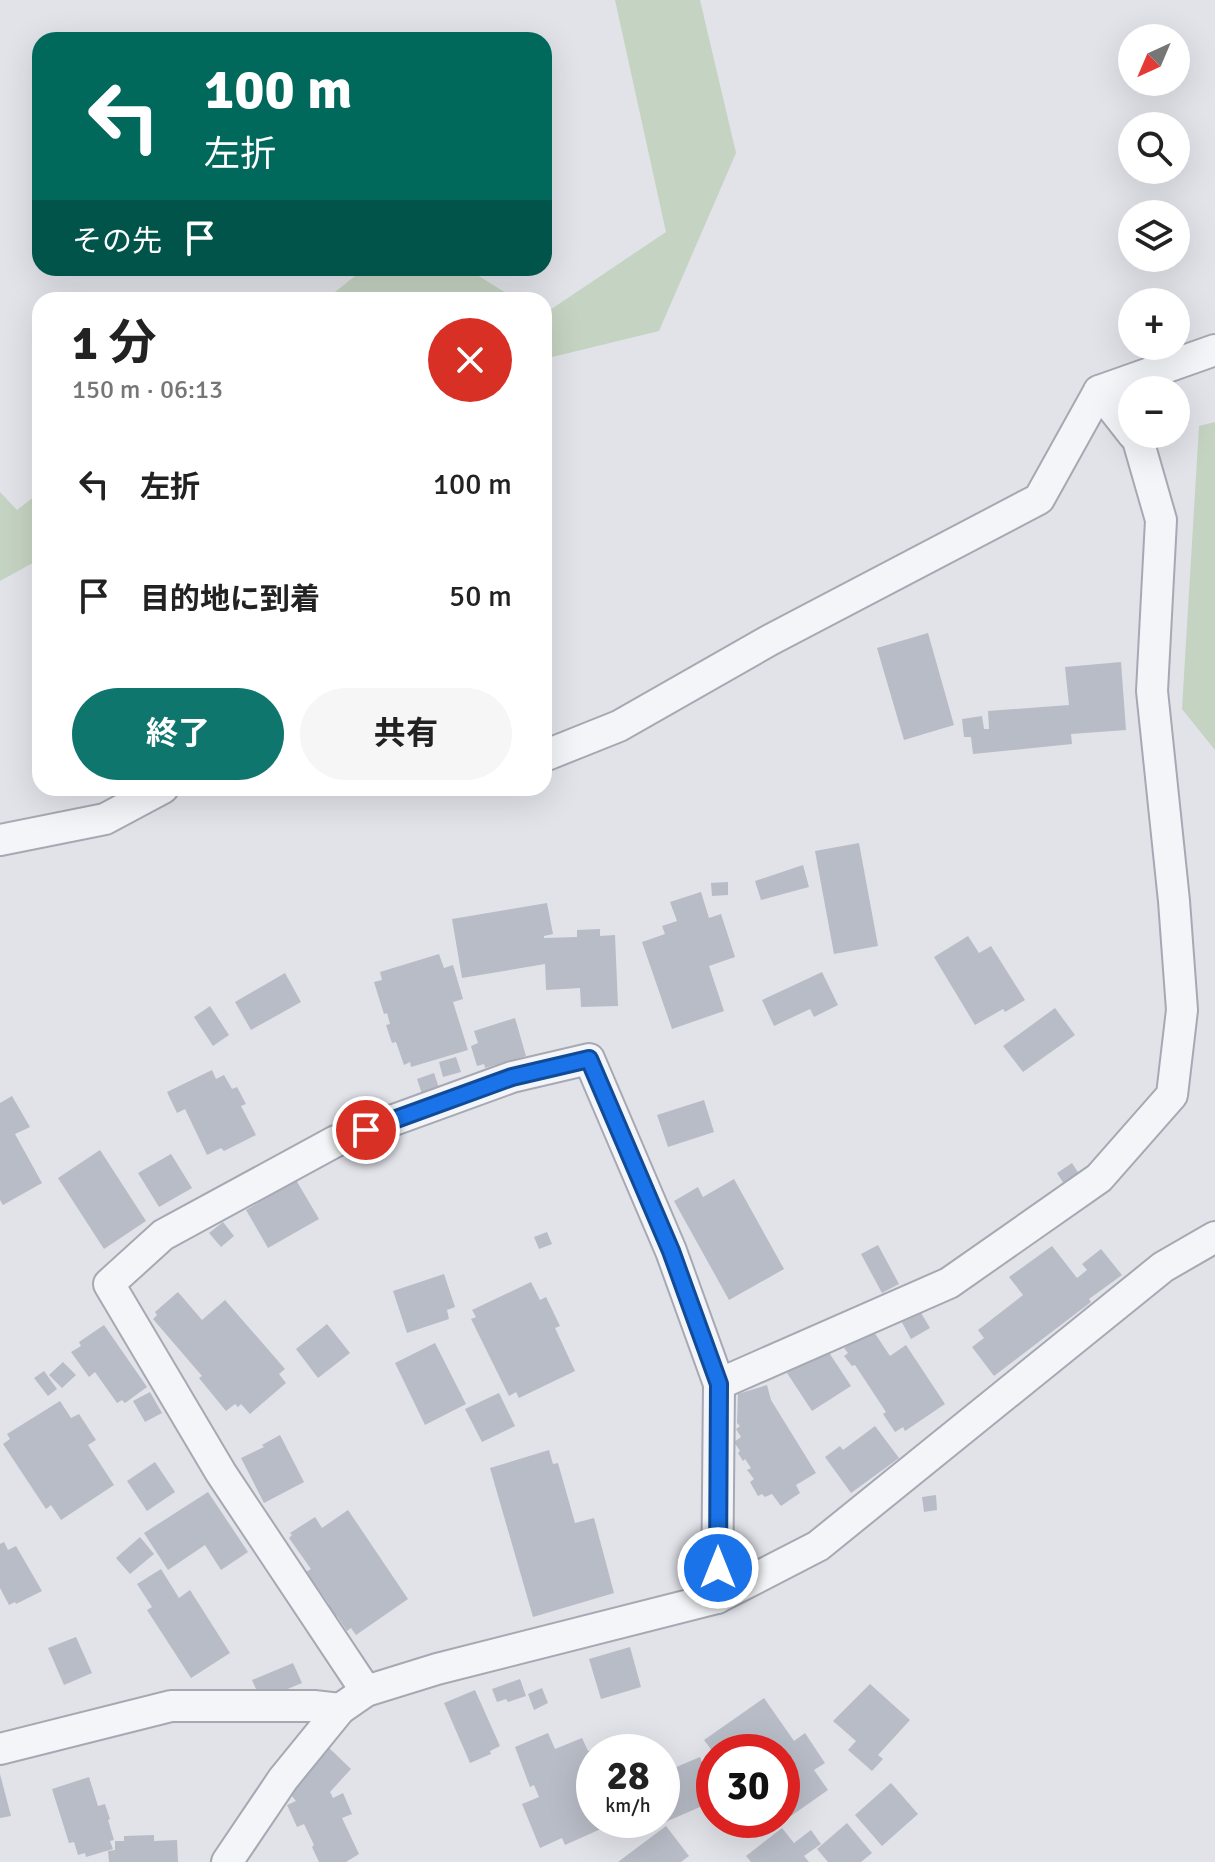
<!DOCTYPE html>
<html lang="ja">
<head>
<meta charset="utf-8">
<style>
	body { margin:0; font-family:Signika,"Noto Sans JP",sans-serif; background:#f6f6f6; color:#222; height:100vh; display:flex; flex-direction:column; font-size:30px; white-space:nowrap }
	* { box-sizing:border-box; margin:0 }
	p { font-size:26px; color:#767676 }
	.icon { flex:none; width:44px; height:44px; fill:none; stroke:currentColor; stroke-width:2; stroke-linecap:round; stroke-linejoin:round }
	.map { position:relative; flex:1; overflow:hidden }
	.side { position:absolute; left:32px; top:292px; width:520px; height:504px; display:flex; flex-direction:column; background:#fff; border-radius:24px; box-shadow:0 8px 32px #0002 }
	.side>* { flex:none }
	.top-card { position:absolute; left:32px; top:32px; width:520px; height:244px; border-radius:24px; box-shadow:0 8px 32px #0002; background:#00695c; color:#fff; overflow:hidden }
	.needle { width:52px; rotate:224deg }
	.controls { position:absolute; left:1118px; top:24px; display:grid; gap:16px }
	.controls a { display:grid; place-items:center; width:72px; height:72px; border-radius:50%; background:#fff; box-shadow:0 8px 32px #0002; font-size:40px }
	.speed { position:absolute; left:576px; top:1734px; display:flex; gap:16px; font-size:40px; font-weight:700; text-align:center }
	.speed>* { display:grid; place-content:center; width:104px; height:104px; border-radius:50%; background:#fff; box-shadow:0 8px 32px #0002; line-height:1 }
	.speed small { font-size:20px; font-weight:400 }
	.speed .limit { border:12px solid #d22; background:#fff; color:#111 }
	.pin { position:absolute; display:grid; place-items:center; width:68px; height:68px; color:#fff; margin:-34px; border:4px solid #fff; border-radius:50%; box-shadow:0 2px 8px #0007 }
	.me { position:absolute; width:88px; margin:-44px; rotate:0deg; stroke-linejoin:round; filter:drop-shadow(0 0 6px #0008) }
	.turn { display:flex; align-items:center; gap:28px; height:168px; padding:0 40px; font-size:36px }
	.turn .icon { width:104px; height:104px; stroke-width:2.5 }
	.turn b { display:block; font-size:56px; line-height:68px }
	.then { display:flex; align-items:center; height:76px; padding:0 40px; background:#0003; gap:16px; font-size:30px }
	.round { display:grid; place-items:center; flex:none; width:84px; height:84px; border-radius:42px; background:#f6f6f6 }
	.overview { display:flex; align-items:center; justify-content:space-between; height:136px; padding:0 40px }
	h1 { font-size:48px; font-weight:700; line-height:60px }
	.cta { display:flex; gap:16px; margin-top:auto; padding:16px 40px }
	.cta a { flex:1; height:92px; border-radius:48px; background:#0f766e; color:#fff; font-size:32px; font-weight:700; line-height:92px; text-align:center }
	.cta a+a { background:#f6f6f6; color:#222 }
	ul { padding:0; list-style:none }
	li { display:flex; align-items:center; gap:24px; height:112px; padding:0 40px }
	li div { flex:1 }
	li b { display:block; font-size:30px }
	li em { font-style:normal }
	.map>svg:first-child { display:block }
	.green { fill:#c5d3c2 }
	.building { fill:#b8bcc6 }
	.lines { fill:none; stroke-linecap:round; stroke-linejoin:round }
	.street-casing { stroke:#a6a9b3; stroke-width:34 }
	.street { stroke:#f4f5f8; stroke-width:30 }
	.route-casing { stroke:#114b97; stroke-width:20 }
	.route { stroke:#1a73e8; stroke-width:14 }
</style>
</head>
<body>
<div class="map">
<svg width="1215" height="1862" viewBox="0 0 1215 1862">
	<rect width="100%" height="100%" fill="#e1e3e9"/>
	<g class="green">
		<path d="M 615,0 L 700,0 L 736,153 L 659,331 L 544,359 L 544,314 L 666,232 Z"/>
		<path d="M 365,268 L 466,268 L 517,300 L 325,300 Z"/>
		<path d="M 1215,422 L 1215,750 L 1182,709 L 1199,426 Z"/>
		<path d="M 0,492 L 17,510 L 40,492 L 40,559 L 0,581 Z"/>
	</g>
	<g class="building">
		<path d="M 928,633 L 954,725 L 904,740 L 877,648 Z"/>
		<path d="M 1121,662 L 1126,730 L 1071,734 L 1072,744 L 973,754 L 971,737 L 964,737 L 962,719 L 982,716 L 984,729 L 989,729 L 988,711 L 1069,705 L 1065,667 Z"/>
		<path d="M 859,843 L 878,946 L 834,954 L 815,851 Z"/>
		<path d="M 803,865 L 809,887 L 761,900 L 755,881 Z"/>
		<path d="M 728,882 L 728,895 L 712,896 L 711,883 Z"/>
		<path d="M 701,892 L 709,918 L 721,914 L 735,957 L 709,966 L 724,1011 L 672,1029 L 642,942 L 665,934 L 662,926 L 677,921 L 670,902 Z"/>
		<path d="M 547,903 L 553,934 L 544,936 L 544,938 L 577,937 L 577,930 L 600,929 L 600,936 L 615,935 L 618,1006 L 581,1007 L 580,988 L 546,990 L 545,964 L 462,978 L 452,919 Z"/>
		<path d="M 968,936 L 979,953 L 991,946 L 1025,1000 L 1005,1012 L 1003,1009 L 975,1025 L 934,957 Z"/>
		<path d="M 439,954 L 444,968 L 453,965 L 463,999 L 453,1002 L 468,1050 L 411,1067 L 410,1062 L 404,1065 L 396,1042 L 392,1043 L 386,1025 L 390,1024 L 387,1013 L 384,1014 L 374,982 L 382,980 L 380,972 Z"/>
		<path d="M 822,972 L 838,1005 L 814,1017 L 810,1009 L 774,1026 L 762,1000 Z"/>
		<path d="M 285,973 L 301,1002 L 251,1030 L 235,1002 Z"/>
		<path d="M 210,1006 L 229,1035 L 213,1046 L 194,1017 Z"/>
		<path d="M 1055,1008 L 1075,1035 L 1023,1072 L 1003,1046 Z"/>
		<path d="M 515,1018 L 526,1056 L 485,1068 L 484,1064 L 477,1066 L 471,1046 L 478,1043 L 474,1031 Z"/>
		<path d="M 456,1057 L 461,1072 L 443,1077 L 439,1062 Z"/>
		<path d="M 212,1070 L 216,1079 L 224,1075 L 232,1089 L 237,1087 L 246,1104 L 241,1106 L 256,1135 L 224,1151 L 221,1148 L 207,1155 L 185,1109 L 177,1113 L 167,1092 Z"/>
		<path d="M 434,1073 L 440,1091 L 423,1097 L 417,1079 Z"/>
		<path d="M 12,1096 L 30,1127 L 15,1134 L 42,1183 L 3,1205 L 0,1200 L 0,1103 Z"/>
		<path d="M 704,1100 L 714,1132 L 668,1147 L 657,1115 Z"/>
		<path d="M 100,1150 L 146,1221 L 104,1249 L 58,1178 Z"/>
		<path d="M 171,1154 L 192,1188 L 159,1207 L 138,1173 Z"/>
		<path d="M 1072,1163 L 1081,1177 L 1066,1187 L 1057,1173 Z"/>
		<path d="M 734,1179 L 784,1269 L 729,1300 L 674,1201 L 698,1187 L 703,1197 Z"/>
		<path d="M 296,1180 L 319,1219 L 268,1248 L 246,1210 Z"/>
		<path d="M 223,1222 L 234,1236 L 221,1247 L 209,1233 Z"/>
		<path d="M 547,1232 L 552,1244 L 539,1249 L 534,1237 Z"/>
		<path d="M 878,1245 L 899,1284 L 882,1293 L 861,1254 Z"/>
		<path d="M 1052,1246 L 1077,1278 L 1087,1270 L 1082,1264 L 1101,1249 L 1122,1275 L 1089,1299 L 1091,1302 L 994,1376 L 972,1347 L 984,1338 L 978,1330 L 1023,1295 L 1009,1277 Z"/>
		<path d="M 444,1274 L 455,1307 L 447,1310 L 449,1319 L 407,1333 L 393,1291 Z"/>
		<path d="M 531,1282 L 540,1300 L 546,1297 L 560,1326 L 555,1328 L 575,1371 L 519,1398 L 516,1392 L 509,1396 L 471,1319 L 476,1317 L 472,1310 Z"/>
		<path d="M 178,1292 L 202,1320 L 225,1300 L 285,1369 L 279,1374 L 286,1383 L 250,1414 L 241,1404 L 238,1407 L 235,1404 L 226,1411 L 199,1378 L 202,1376 L 153,1319 L 157,1315 L 155,1312 Z"/>
		<path d="M 917,1306 L 930,1328 L 911,1339 L 899,1317 Z"/>
		<path d="M 327,1324 L 350,1353 L 318,1378 L 296,1349 Z"/>
		<path d="M 104,1325 L 147,1387 L 125,1403 L 122,1400 L 117,1403 L 95,1372 L 89,1377 L 71,1352 L 81,1346 L 79,1342 Z"/>
		<path d="M 872,1329 L 890,1356 L 906,1345 L 945,1404 L 905,1431 L 903,1427 L 895,1432 L 883,1414 L 886,1412 L 855,1365 L 852,1366 L 844,1356 L 848,1353 L 844,1348 Z"/>
		<path d="M 435,1343 L 466,1404 L 425,1425 L 395,1363 Z"/>
		<path d="M 826,1348 L 851,1386 L 812,1411 L 787,1373 Z"/>
		<path d="M 63,1362 L 76,1375 L 62,1388 L 49,1375 Z"/>
		<path d="M 44,1371 L 57,1389 L 48,1396 L 34,1378 Z"/>
		<path d="M 767,1385 L 771,1400 L 816,1473 L 796,1485 L 800,1493 L 781,1506 L 772,1494 L 765,1497 L 762,1494 L 758,1496 L 750,1482 L 754,1479 L 747,1470 L 751,1468 L 745,1459 L 743,1461 L 738,1453 L 740,1451 L 734,1442 L 741,1437 L 736,1429 L 740,1426 L 737,1423 L 738,1394 Z"/>
		<path d="M 150,1392 L 162,1413 L 145,1422 L 133,1401 Z"/>
		<path d="M 499,1393 L 515,1426 L 482,1442 L 465,1409 Z"/>
		<path d="M 60,1401 L 71,1418 L 79,1414 L 96,1440 L 88,1445 L 114,1485 L 61,1520 L 51,1505 L 46,1509 L 3,1444 L 10,1439 L 7,1434 Z"/>
		<path d="M 875,1426 L 899,1458 L 851,1493 L 825,1457 L 840,1446 L 843,1450 Z"/>
		<path d="M 280,1435 L 304,1482 L 264,1503 L 241,1458 L 264,1447 L 262,1445 Z"/>
		<path d="M 549,1450 L 553,1464 L 558,1463 L 575,1523 L 594,1518 L 614,1593 L 533,1617 L 490,1468 Z"/>
		<path d="M 155,1462 L 175,1492 L 147,1511 L 127,1481 Z"/>
		<path d="M 208,1492 L 248,1552 L 221,1570 L 205,1545 L 168,1570 L 144,1533 Z"/>
		<path d="M 936,1495 L 937,1510 L 924,1512 L 922,1497 Z"/>
		<path d="M 348,1510 L 408,1599 L 356,1635 L 351,1628 L 347,1631 L 337,1616 L 334,1619 L 325,1607 L 329,1604 L 306,1572 L 311,1569 L 289,1538 L 292,1535 L 290,1533 L 315,1517 L 322,1528 Z"/>
		<path d="M 140,1537 L 154,1554 L 130,1574 L 116,1558 Z"/>
		<path d="M 4,1542 L 8,1550 L 16,1546 L 42,1591 L 16,1604 L 15,1602 L 9,1605 L 0,1588 L 0,1544 Z"/>
		<path d="M 161,1569 L 179,1598 L 190,1590 L 230,1653 L 191,1678 L 147,1610 L 152,1607 L 137,1584 Z"/>
		<path d="M 76,1637 L 92,1673 L 64,1685 L 48,1648 Z"/>
		<path d="M 630,1647 L 641,1687 L 601,1699 L 589,1659 Z"/>
		<path d="M 293,1663 L 302,1683 L 261,1700 L 252,1680 Z"/>
		<path d="M 520,1679 L 526,1696 L 508,1702 L 506,1699 L 497,1702 L 492,1689 Z"/>
		<path d="M 870,1684 L 910,1720 L 878,1755 L 883,1759 L 872,1771 L 848,1750 L 856,1741 L 833,1721 Z"/>
		<path d="M 542,1688 L 548,1703 L 534,1710 L 528,1694 Z"/>
		<path d="M 475,1690 L 500,1746 L 490,1751 L 491,1754 L 470,1763 L 444,1703 Z"/>
		<path d="M 764,1698 L 794,1741 L 805,1733 L 825,1763 L 814,1770 L 828,1790 L 768,1832 L 760,1821 L 753,1826 L 749,1820 L 782,1820 L 782,1752 L 713,1752 L 704,1740 Z"/>
		<path d="M 548,1733 L 555,1749 L 582,1738 L 588,1751 L 594,1749 L 594,1820 L 621,1820 L 565,1845 L 562,1838 L 540,1848 L 522,1804 L 539,1797 L 534,1785 L 530,1787 L 515,1747 Z"/>
		<path d="M 327,1746 L 351,1769 L 330,1792 L 333,1798 L 343,1793 L 352,1814 L 342,1818 L 359,1854 L 346,1862 L 319,1862 L 312,1847 L 314,1845 L 304,1824 L 297,1827 L 287,1805 L 296,1801 L 286,1789 Z"/>
		<path d="M 700,1757 L 714,1790 L 714,1801 L 663,1823 L 662,1773 Z"/>
		<path d="M 0,1774 L 11,1816 L 0,1818 Z"/>
		<path d="M 89,1777 L 98,1806 L 105,1804 L 110,1819 L 108,1820 L 114,1840 L 110,1841 L 113,1849 L 86,1857 L 85,1853 L 78,1855 L 74,1842 L 69,1843 L 52,1789 Z"/>
		<path d="M 891,1783 L 918,1814 L 882,1846 L 855,1815 Z"/>
		<path d="M 847,1823 L 872,1853 L 861,1862 L 828,1862 L 817,1849 Z"/>
		<path d="M 666,1826 L 689,1856 L 681,1862 L 618,1862 Z"/>
		<path d="M 782,1828 L 794,1843 L 811,1830 L 821,1844 L 804,1856 L 809,1862 L 751,1862 L 746,1856 Z"/>
		<path d="M 154,1835 L 154,1841 L 177,1840 L 178,1862 L 109,1862 L 108,1851 L 115,1850 L 115,1841 L 124,1841 L 124,1836 Z"/>
	</g>
	<g class="lines">
		<g class="street-casing">
			<g id="street">
				<path d="M 1099,391 L 1132,433"/>
				<path d="M 544,756 L 619,726 L 770,640 L 1039,499 L 1099,391 L 1215,350"/>
				<path d="M 0,840 L 105,819 L 163,788"/>
				<path d="M 719,1384 L 949,1283 L 1099,1178 L 1172,1095 L 1182,1010 L 1174,901 L 1152,691 L 1161,520 L 1138,440 L 1133,434"/>
				<path d="M 366,1691 L 221,1473 L 109,1284 L 163,1235 L 336,1141 L 512,1077 L 589,1059 L 671,1251 L 719,1384 L 717,1598"/>
				<path d="M 0,1749 L 171,1706 L 314,1706 L 340,1709"/>
				<path d="M 227,1862 L 283,1779 L 340,1709 L 366,1691 L 437,1669 L 717,1598 L 818,1546 L 1163,1267 L 1215,1237"/>
			</g>
		</g>
		<use href="#street" class="street"/>
	</g>
	<g class="lines">
		<g class="route-casing">
			<path id="route" d="M 366,1130 L 512,1077 L 589,1059 L 671,1251 L 719,1384 L 718,1568"/>
		</g>
		<use href="#route" class="route"/>
	</g>
</svg>
<div class="controls">
<a><svg class="needle" viewBox="-14 -14 28 28"><path d="M0-13l5 13h-10z" fill="#e53935"/><path d="M0 13l5-13h-10z" fill="#767676"/></svg></a>
<a><svg class="icon" aria-label="search" viewBox="0 0 24 24"><circle cx="10" cy="10" r="6"/><path d="M15 15l6 6"/></svg></a>
<a><svg class="icon" aria-label="layers" viewBox="0 0 24 24"><path d="M12 4l9 5-9 5-9-5zM3 14l9 5 9-5"/></svg></a>
<a>+</a>
<a>−</a>
</div>
<div class="speed"><div>28<small>km/h</small></div><div class="limit">30</div></div>
<div class="pin" style="left:366px;top:1130px;background:#d93025"><svg class="icon" aria-label="arrive" viewBox="0 0 24 24"><path d="M6 21V4h12l-3 4 3 4H6"/></svg></div>
<svg class="me" style="left:718px;top:1568px" viewBox="-20 -20 40 40"><circle r="17" fill="#1a73e8" stroke="#fff" stroke-width="3"/><path d="M0-11L8 9 0 5-8 9z" fill="#fff"/></svg>
<div class="top-card">
<div class="turn"><svg class="icon" aria-label="left" viewBox="0 0 24 24"><path d="M17 20v-9H6M10 6l-5 5 5 5"/></svg><div><b>100 m</b>左折</div></div>
<div class="then">その先<svg class="icon" aria-label="arrive" viewBox="0 0 24 24"><path d="M6 21V4h12l-3 4 3 4H6"/></svg></div>
</div>
<section class="side">
<div class="overview"><div><h1>1 分</h1><p>150 m · 06:13</p></div><a class="round" style="background:#d93025;color:#fff"><svg class="icon" aria-label="close" viewBox="0 0 24 24"><path d="M6 6l12 12M18 6L6 18"/></svg></a></div>
<ul>
<li><svg class="icon" aria-label="left" viewBox="0 0 24 24"><path d="M17 20v-9H6M10 6l-5 5 5 5"/></svg><div><b>左折</b></div><em>100 m</em></li>
<li><svg class="icon" aria-label="arrive" viewBox="0 0 24 24"><path d="M6 21V4h12l-3 4 3 4H6"/></svg><div><b>目的地に到着</b></div><em>50 m</em></li>
</ul>
<div class="cta"><a>終了</a><a>共有</a></div>
</section>
</div>
</body>
</html>
